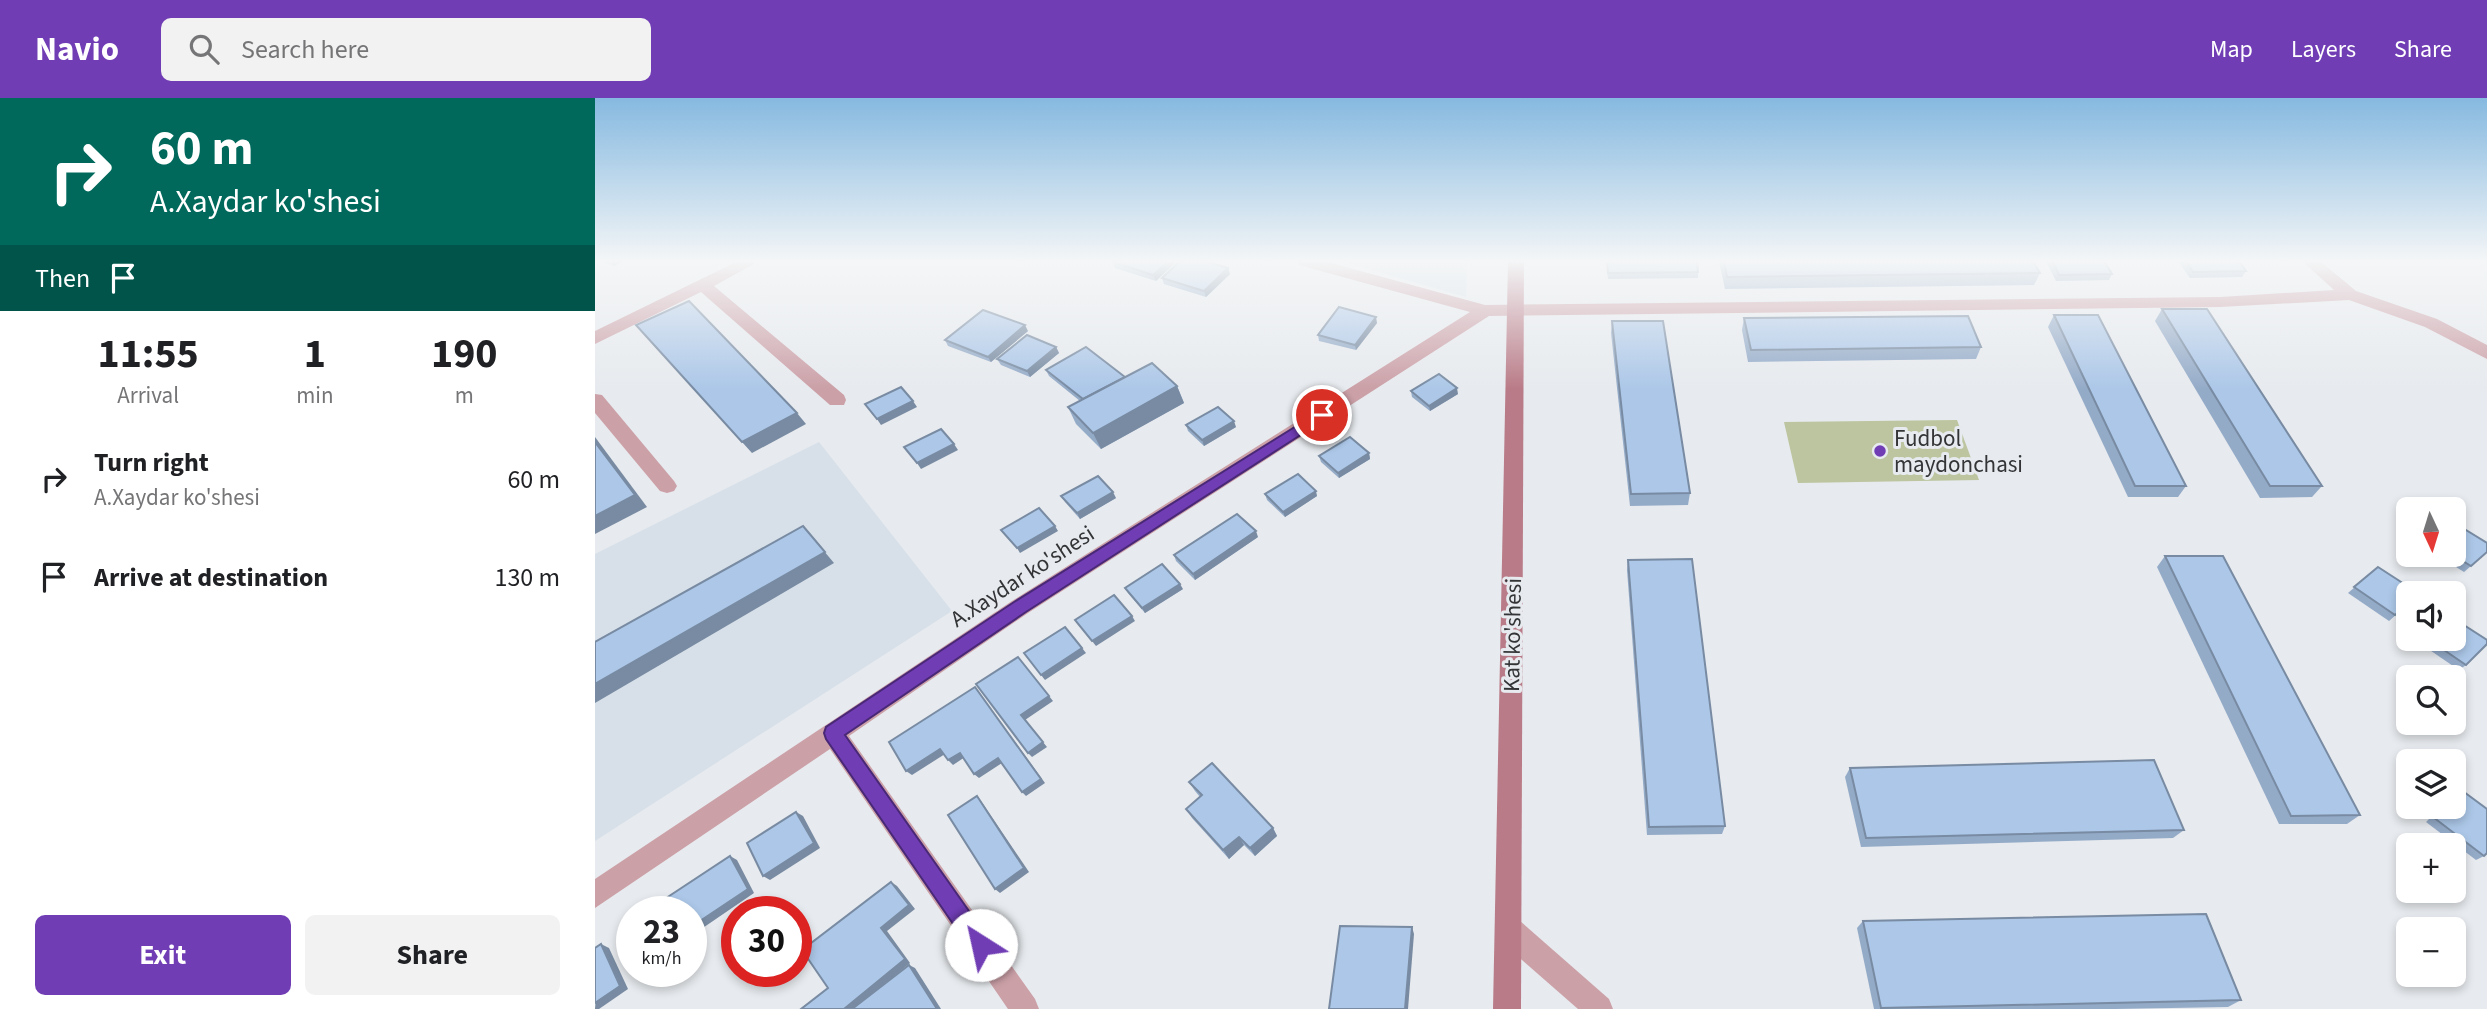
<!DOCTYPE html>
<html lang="en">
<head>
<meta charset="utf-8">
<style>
	body { margin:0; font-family:"Source Sans 3",sans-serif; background:#f2f2f2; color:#202124; height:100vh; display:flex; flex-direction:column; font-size:26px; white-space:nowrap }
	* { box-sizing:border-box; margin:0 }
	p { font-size:23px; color:#757577 }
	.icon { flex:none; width:38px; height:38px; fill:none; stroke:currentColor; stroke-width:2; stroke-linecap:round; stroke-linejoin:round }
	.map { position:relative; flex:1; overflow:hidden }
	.side { display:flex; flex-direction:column; background:#fff; width:595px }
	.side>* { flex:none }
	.hud { background:#00695c; color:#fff; overflow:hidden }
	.needle { width:46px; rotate:176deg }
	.fabs { position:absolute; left:1801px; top:399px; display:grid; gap:14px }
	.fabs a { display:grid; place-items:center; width:70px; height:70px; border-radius:10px; background:#fff; box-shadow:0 4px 10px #0003; font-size:35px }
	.speed { position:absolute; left:21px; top:798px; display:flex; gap:14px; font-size:35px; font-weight:700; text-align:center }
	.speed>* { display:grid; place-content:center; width:91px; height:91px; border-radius:50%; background:#fff; box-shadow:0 4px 10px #0003; line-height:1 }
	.speed small { font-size:18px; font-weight:400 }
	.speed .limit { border:10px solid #d22; background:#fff; color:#111 }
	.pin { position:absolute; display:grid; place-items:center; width:60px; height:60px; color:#fff; margin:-30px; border:4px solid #fff; border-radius:50%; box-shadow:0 2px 7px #0007 }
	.me { position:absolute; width:77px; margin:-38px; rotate:325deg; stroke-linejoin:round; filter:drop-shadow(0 0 5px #0008) }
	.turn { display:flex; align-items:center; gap:24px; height:147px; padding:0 35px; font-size:32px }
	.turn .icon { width:91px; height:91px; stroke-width:2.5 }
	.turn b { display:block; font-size:49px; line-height:60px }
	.then { display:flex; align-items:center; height:66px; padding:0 35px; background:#0003; gap:14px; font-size:26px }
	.eta { display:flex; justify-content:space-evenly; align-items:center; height:119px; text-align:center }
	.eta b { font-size:42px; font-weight:700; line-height:49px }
	.primary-button { display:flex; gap:14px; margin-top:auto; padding:14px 35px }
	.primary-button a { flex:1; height:80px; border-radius:10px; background:#703db5; color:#fff; font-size:28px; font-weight:700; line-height:80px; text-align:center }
	.primary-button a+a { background:#f2f2f2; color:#202124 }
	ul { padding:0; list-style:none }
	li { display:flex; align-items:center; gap:21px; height:98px; padding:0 35px }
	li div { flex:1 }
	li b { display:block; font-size:26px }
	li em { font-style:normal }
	header { display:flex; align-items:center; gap:42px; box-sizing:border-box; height:98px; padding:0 35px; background:#703db5; color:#fff }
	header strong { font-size:33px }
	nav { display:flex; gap:38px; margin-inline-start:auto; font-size:24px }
	.search { width:490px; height:63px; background:#f2f2f2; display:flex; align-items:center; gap:18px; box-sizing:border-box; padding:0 24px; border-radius:10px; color:#757577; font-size:26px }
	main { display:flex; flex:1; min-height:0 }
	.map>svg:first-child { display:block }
	.built { fill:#d7e0e9 }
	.green { fill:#bcc59f }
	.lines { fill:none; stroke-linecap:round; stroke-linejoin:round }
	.street { fill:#cba0a7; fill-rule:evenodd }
	.secondary { fill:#b97b87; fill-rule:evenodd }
	.wall { fill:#94abc8 }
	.shaded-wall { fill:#788ba2 }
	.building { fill:#acc7e8; stroke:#788ba2; stroke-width:2 }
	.route { fill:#703db5; stroke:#492876; stroke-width:2 }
	.poi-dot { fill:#703db5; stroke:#e7eaee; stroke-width:2.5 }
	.labels { text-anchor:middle; stroke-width:6; stroke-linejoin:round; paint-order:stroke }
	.poi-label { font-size:23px; fill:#333436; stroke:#e7eaee; text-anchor:start }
	.street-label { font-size:23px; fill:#333436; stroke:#e7eaee }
</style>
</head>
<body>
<header>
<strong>Navio</strong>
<div class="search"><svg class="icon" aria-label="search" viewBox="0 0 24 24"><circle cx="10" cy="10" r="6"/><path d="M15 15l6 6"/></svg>Search here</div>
<nav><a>Map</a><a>Layers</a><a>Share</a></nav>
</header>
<main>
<section class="side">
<div class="hud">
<div class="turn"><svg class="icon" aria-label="right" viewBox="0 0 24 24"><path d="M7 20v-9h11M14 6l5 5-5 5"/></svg><div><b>60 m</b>A.Xaydar ko'shesi</div></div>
<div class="then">Then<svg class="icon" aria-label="arrive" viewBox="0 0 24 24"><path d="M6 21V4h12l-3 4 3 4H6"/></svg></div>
</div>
<div class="eta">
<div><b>11:55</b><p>Arrival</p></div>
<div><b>1</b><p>min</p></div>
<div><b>190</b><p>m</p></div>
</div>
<ul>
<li><svg class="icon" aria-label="right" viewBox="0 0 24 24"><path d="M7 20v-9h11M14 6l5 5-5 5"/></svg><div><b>Turn right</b><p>A.Xaydar ko'shesi</p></div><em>60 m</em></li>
<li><svg class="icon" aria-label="arrive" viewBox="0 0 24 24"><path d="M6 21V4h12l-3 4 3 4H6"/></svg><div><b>Arrive at destination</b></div><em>130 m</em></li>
</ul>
<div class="primary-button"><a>Exit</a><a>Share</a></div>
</section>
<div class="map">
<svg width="1892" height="911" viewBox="0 0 1892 911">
	<rect width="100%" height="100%" fill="#e7eaee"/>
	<g class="built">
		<path d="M 745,163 L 872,163 L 871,199 Z"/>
		<path d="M 224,344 L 357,513 L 0,743 L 0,456 Z"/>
	</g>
	<path class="green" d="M 1362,322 L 1384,382 L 1203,385 L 1189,324 Z"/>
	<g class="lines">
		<g class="street">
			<path d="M 143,163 L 159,163 L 159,166 L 119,188 L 249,297 L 251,302 L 249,307 L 235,307 L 106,194 L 0,246 L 0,233 Z"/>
			<path d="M 702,163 L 729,163 L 890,207 L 1625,199 L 1739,192 L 1707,163 L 1725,163 L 1761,193 L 1842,221 L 1892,247 L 1892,261 L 1830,229 L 1754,202 L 1625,209 L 894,218 L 433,515 L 254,638 L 440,901 L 444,911 L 413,911 L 235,651 L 0,810 L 0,781 L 417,503 L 875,214 L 704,167 Z"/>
			<path d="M 0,296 L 7,297 L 79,383 L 82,388 L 79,393 L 72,395 L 65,393 L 0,315 Z"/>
			<path d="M 914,818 L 924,822 L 1014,901 L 1018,911 L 983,911 L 904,842 L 900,832 L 904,822 Z"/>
		</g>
		<path class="secondary" d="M 913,163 L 929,163 L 926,911 L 898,911 Z"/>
	</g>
	<g class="wall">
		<path d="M 5,163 L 28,163 L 19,168 Z"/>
		<path d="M 582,163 L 561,183 L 520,170 L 518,164 Z"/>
		<path d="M 1011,163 L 1102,163 L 1103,174 L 1103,180 L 1013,181 Z"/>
		<path d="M 1124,163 L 1438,163 L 1445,175 L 1439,187 L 1130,191 Z"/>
		<path d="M 1451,163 L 1509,163 L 1517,176 L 1514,182 L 1461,183 Z"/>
		<path d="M 1583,163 L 1644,163 L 1651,173 L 1647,179 L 1595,180 Z"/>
		<path d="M 635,176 L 611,199 L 569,186 L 567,180 Z"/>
		<path d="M 1567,211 L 1727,388 L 1717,399 L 1665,400 L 1560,223 Z"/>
		<path d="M 1459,217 L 1591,388 L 1583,399 L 1533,399 L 1453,229 Z"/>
		<path d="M 1149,220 L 1386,249 L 1381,261 L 1153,264 L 1147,232 Z"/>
		<path d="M 1017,223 L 1095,395 L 1093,407 L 1035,408 L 1016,235 Z"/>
		<path d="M 782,225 L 761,252 L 724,243 L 723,237 Z"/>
		<path d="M 433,233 L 396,264 L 353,248 L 350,242 Z"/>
		<path d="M 461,249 L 464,255 L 435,279 L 406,267 L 402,261 Z"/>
		<path d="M 451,272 L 530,279 L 582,288 L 589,305 L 506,351 L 481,326 L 473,309 L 485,303 L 454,278 Z"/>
		<path d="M 816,293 L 863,296 L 835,313 L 817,299 Z"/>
		<path d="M 591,327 L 641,329 L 609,348 L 593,333 Z"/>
		<path d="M 774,355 L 775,361 L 744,380 L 726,364 L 724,358 Z"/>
		<path d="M 670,396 L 722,398 L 690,419 L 672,402 Z"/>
		<path d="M 466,398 L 521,400 L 485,421 L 470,404 Z"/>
		<path d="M 663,439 L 600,482 L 581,463 L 579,457 Z"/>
		<path d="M 1842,457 L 1858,457 L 1876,468 L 1869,474 Z"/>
		<path d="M 1570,458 L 1765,717 L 1752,726 L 1684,726 L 1562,469 Z"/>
		<path d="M 1033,462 L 1130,728 L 1127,736 L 1052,737 L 1032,472 Z"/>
		<path d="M 1783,469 L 1813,506 L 1794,523 L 1753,495 Z"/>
		<path d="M 530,490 L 588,491 L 550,515 L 533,495 Z"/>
		<path d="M 1821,541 L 1858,541 L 1871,567 L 1864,572 L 1820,542 Z"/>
		<path d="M 1255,670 L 1589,732 L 1578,740 L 1266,749 L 1250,679 Z"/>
		<path d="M 594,684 L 678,730 L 682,738 L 660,758 L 649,747 L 634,761 L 597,720 L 591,711 L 605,699 L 600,693 Z"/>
		<path d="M 1865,691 L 1889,758 L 1881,762 L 1831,724 L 1846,709 L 1858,709 L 1858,696 Z"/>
		<path d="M 1268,823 L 1646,902 L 1633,909 L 1520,911 L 1279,911 L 1262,830 Z"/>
	</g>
	<g class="shaded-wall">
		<path d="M 15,163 L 28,163 L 19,168 Z"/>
		<path d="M 574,163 L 582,163 L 561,183 L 558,177 Z"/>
		<path d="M 633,170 L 635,176 L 611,199 L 609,193 Z"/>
		<path d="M 781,219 L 782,225 L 761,252 L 760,247 Z"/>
		<path d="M 430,227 L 433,233 L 396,264 L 393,259 Z"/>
		<path d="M 461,249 L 464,255 L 435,279 L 432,273 Z"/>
		<path d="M 582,288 L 589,305 L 506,351 L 498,335 Z"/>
		<path d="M 862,290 L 863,296 L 835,313 L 834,308 Z"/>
		<path d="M 318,303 L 322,309 L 286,327 L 282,321 Z"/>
		<path d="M 202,315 L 211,326 L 157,355 L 147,344 Z"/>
		<path d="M 639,323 L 641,329 L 609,348 L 607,342 Z"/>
		<path d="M 0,339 L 52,409 L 0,436 Z"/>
		<path d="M 359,346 L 363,352 L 326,371 L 322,365 Z"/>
		<path d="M 774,355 L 775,361 L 744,380 L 743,375 Z"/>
		<path d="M 721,393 L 722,398 L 690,419 L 688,414 Z"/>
		<path d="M 518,394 L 521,400 L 485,421 L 482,415 Z"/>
		<path d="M 208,428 L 239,465 L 0,605 L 0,586 Z"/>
		<path d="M 460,428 L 463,433 L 425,455 L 422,450 Z"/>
		<path d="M 661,433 L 663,439 L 600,482 L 598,476 Z"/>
		<path d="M 585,486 L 588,491 L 550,515 L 547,510 Z"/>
		<path d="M 537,518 L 540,523 L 501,548 L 497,543 Z"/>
		<path d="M 487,550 L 491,555 L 450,582 L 446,577 Z"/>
		<path d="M 380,589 L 450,685 L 431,698 L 427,694 Z"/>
		<path d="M 454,598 L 458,603 L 430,622 L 452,649 L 437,659 L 433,655 L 426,617 Z"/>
		<path d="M 345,651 L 350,656 L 317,677 L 311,673 Z"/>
		<path d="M 365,655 L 370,659 L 358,667 L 353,662 Z"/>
		<path d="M 403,660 L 407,665 L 384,680 L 379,676 Z"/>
		<path d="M 382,698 L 386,703 L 434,774 L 405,795 L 400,791 Z"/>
		<path d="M 201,714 L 208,718 L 225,750 L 175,782 L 168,778 Z"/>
		<path d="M 678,730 L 682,738 L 660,758 L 655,750 Z"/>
		<path d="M 644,739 L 649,747 L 634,761 L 628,752 Z"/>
		<path d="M 135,758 L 142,762 L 159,795 L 96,838 L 96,829 Z"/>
		<path d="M 296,784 L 302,788 L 320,811 L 292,833 L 315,865 L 259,911 L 249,911 L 286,830 Z"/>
		<path d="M 817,829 L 819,836 L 813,911 L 810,911 Z"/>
		<path d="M 6,846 L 14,850 L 33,891 L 4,911 L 0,911 Z"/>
		<path d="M 314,867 L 320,870 L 346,911 L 342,911 Z"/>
	</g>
	<g class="building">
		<path d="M 519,163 L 574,163 L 558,177 L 518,164 Z"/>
		<path d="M 585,163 L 610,163 L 633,170 L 609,193 L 567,180 Z"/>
		<path d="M 1012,163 L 1102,163 L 1103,174 L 1013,175 Z"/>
		<path d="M 1129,163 L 1438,163 L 1445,175 L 1132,179 Z"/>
		<path d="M 1457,163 L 1509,163 L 1517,176 L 1464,177 Z"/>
		<path d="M 1591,163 L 1644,163 L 1651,173 L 1598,174 Z"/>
		<path d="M 94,203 L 202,315 L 147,344 L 41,227 Z"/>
		<path d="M 744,209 L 781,219 L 760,247 L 723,237 Z"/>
		<path d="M 1567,211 L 1612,211 L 1727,388 L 1675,388 Z"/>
		<path d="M 388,212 L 430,227 L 393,259 L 350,242 Z"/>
		<path d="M 1459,217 L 1503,217 L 1591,388 L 1540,388 Z"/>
		<path d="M 1373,218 L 1386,249 L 1156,252 L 1149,220 Z"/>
		<path d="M 1017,223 L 1068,223 L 1095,395 L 1036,396 Z"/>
		<path d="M 432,237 L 461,249 L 432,273 L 402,261 Z"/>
		<path d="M 491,249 L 530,279 L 488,301 L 451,272 Z"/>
		<path d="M 557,265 L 582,288 L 498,335 L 473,309 Z"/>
		<path d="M 844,276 L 862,290 L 834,308 L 816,293 Z"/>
		<path d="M 306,289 L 318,303 L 282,321 L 270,306 Z"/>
		<path d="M 623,309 L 639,323 L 607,342 L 591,327 Z"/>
		<path d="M 346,331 L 359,346 L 322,365 L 309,349 Z"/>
		<path d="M 755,339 L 774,355 L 743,375 L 724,358 Z"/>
		<path d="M 0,344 L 40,397 L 0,418 Z"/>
		<path d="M 703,376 L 721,393 L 688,414 L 670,396 Z"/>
		<path d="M 503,378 L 518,394 L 482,415 L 466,398 Z"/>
		<path d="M 444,410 L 460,428 L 422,450 L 406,432 Z"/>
		<path d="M 642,416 L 661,433 L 598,476 L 579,457 Z"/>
		<path d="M 1858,424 L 1892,445 L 1892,454 L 1876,468 L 1858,457 Z"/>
		<path d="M 208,428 L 230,454 L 0,586 L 0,544 Z"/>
		<path d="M 1570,458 L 1628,458 L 1765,717 L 1696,718 Z"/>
		<path d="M 1097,461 L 1130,728 L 1054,729 L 1033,462 Z"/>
		<path d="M 567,466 L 585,486 L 547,510 L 530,490 Z"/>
		<path d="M 1783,469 L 1823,495 L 1813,495 L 1813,506 L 1800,517 L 1759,489 Z"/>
		<path d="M 519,497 L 537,518 L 497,543 L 480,522 Z"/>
		<path d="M 1858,520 L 1892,542 L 1892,546 L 1871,567 L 1833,541 L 1858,541 Z"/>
		<path d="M 470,529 L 487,550 L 446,577 L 429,555 Z"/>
		<path d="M 423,559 L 454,598 L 426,617 L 448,644 L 433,655 L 381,586 Z"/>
		<path d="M 380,589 L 446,681 L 427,694 L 403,660 L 379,676 L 365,655 L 353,662 L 345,651 L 311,673 L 294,644 Z"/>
		<path d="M 1559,662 L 1589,732 L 1271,740 L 1255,670 Z"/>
		<path d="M 617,665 L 678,730 L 655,750 L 644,739 L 628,752 L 591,711 L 607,697 L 594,684 Z"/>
		<path d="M 1865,691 L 1892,711 L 1892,755 L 1889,758 L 1838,719 L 1849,709 L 1858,709 L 1858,699 Z"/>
		<path d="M 382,698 L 429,770 L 400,791 L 353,717 Z"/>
		<path d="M 201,714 L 219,745 L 168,778 L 152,745 Z"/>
		<path d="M 135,758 L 153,791 L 96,829 L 96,814 L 54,814 L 53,812 Z"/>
		<path d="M 296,784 L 314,807 L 286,830 L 310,861 L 249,911 L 206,911 L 233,890 L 207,852 Z"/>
		<path d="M 1611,816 L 1646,902 L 1286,910 L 1268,823 Z"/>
		<path d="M 745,828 L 817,829 L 810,911 L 734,911 Z"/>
		<path d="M 6,846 L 25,888 L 0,905 L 0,850 Z"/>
		<path d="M 314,867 L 342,911 L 257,911 Z"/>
	</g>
	<linearGradient id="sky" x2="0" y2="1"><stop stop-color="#86b9e0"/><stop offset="0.56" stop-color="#f4f6f7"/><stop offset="1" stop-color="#f4f6f7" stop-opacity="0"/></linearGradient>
	<rect width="1892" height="291" fill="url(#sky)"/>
	<path class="route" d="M 727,312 L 732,313 L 732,320 L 431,514 L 250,637 L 393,840 L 396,847 L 393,855 L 386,858 L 378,855 L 231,641 L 229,635 L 231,629 L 419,504 Z"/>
	<circle class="poi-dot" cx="1285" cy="353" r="7"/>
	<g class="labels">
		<g class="poi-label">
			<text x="1299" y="348">Fudbol<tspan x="1299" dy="26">maydonchasi</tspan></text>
		</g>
		<g class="street-label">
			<text transform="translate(427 478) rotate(-33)" y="8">A.Xaydar ko'shesi</text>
			<text transform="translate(917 537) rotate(-89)" y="8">Kat ko'shesi</text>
		</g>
	</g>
</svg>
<div class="fabs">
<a><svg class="needle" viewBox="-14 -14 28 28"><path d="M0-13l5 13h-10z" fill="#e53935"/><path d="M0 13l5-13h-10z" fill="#757577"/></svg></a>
<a><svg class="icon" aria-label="sound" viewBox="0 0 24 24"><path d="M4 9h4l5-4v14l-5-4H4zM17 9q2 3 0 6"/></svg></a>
<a><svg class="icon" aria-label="search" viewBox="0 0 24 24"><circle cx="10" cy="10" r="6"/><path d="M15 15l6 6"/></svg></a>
<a><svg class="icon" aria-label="layers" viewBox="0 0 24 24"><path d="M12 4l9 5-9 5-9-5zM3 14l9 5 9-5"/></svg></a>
<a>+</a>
<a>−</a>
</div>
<div class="speed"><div>23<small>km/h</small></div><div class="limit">30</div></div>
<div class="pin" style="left:727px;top:317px;background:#d93025"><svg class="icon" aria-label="arrive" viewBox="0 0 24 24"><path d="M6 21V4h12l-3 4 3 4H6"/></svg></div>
<svg class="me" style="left:386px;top:847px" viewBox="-20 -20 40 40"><circle r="19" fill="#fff"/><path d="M0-13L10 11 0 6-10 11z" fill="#703db5"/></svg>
</div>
</main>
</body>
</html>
